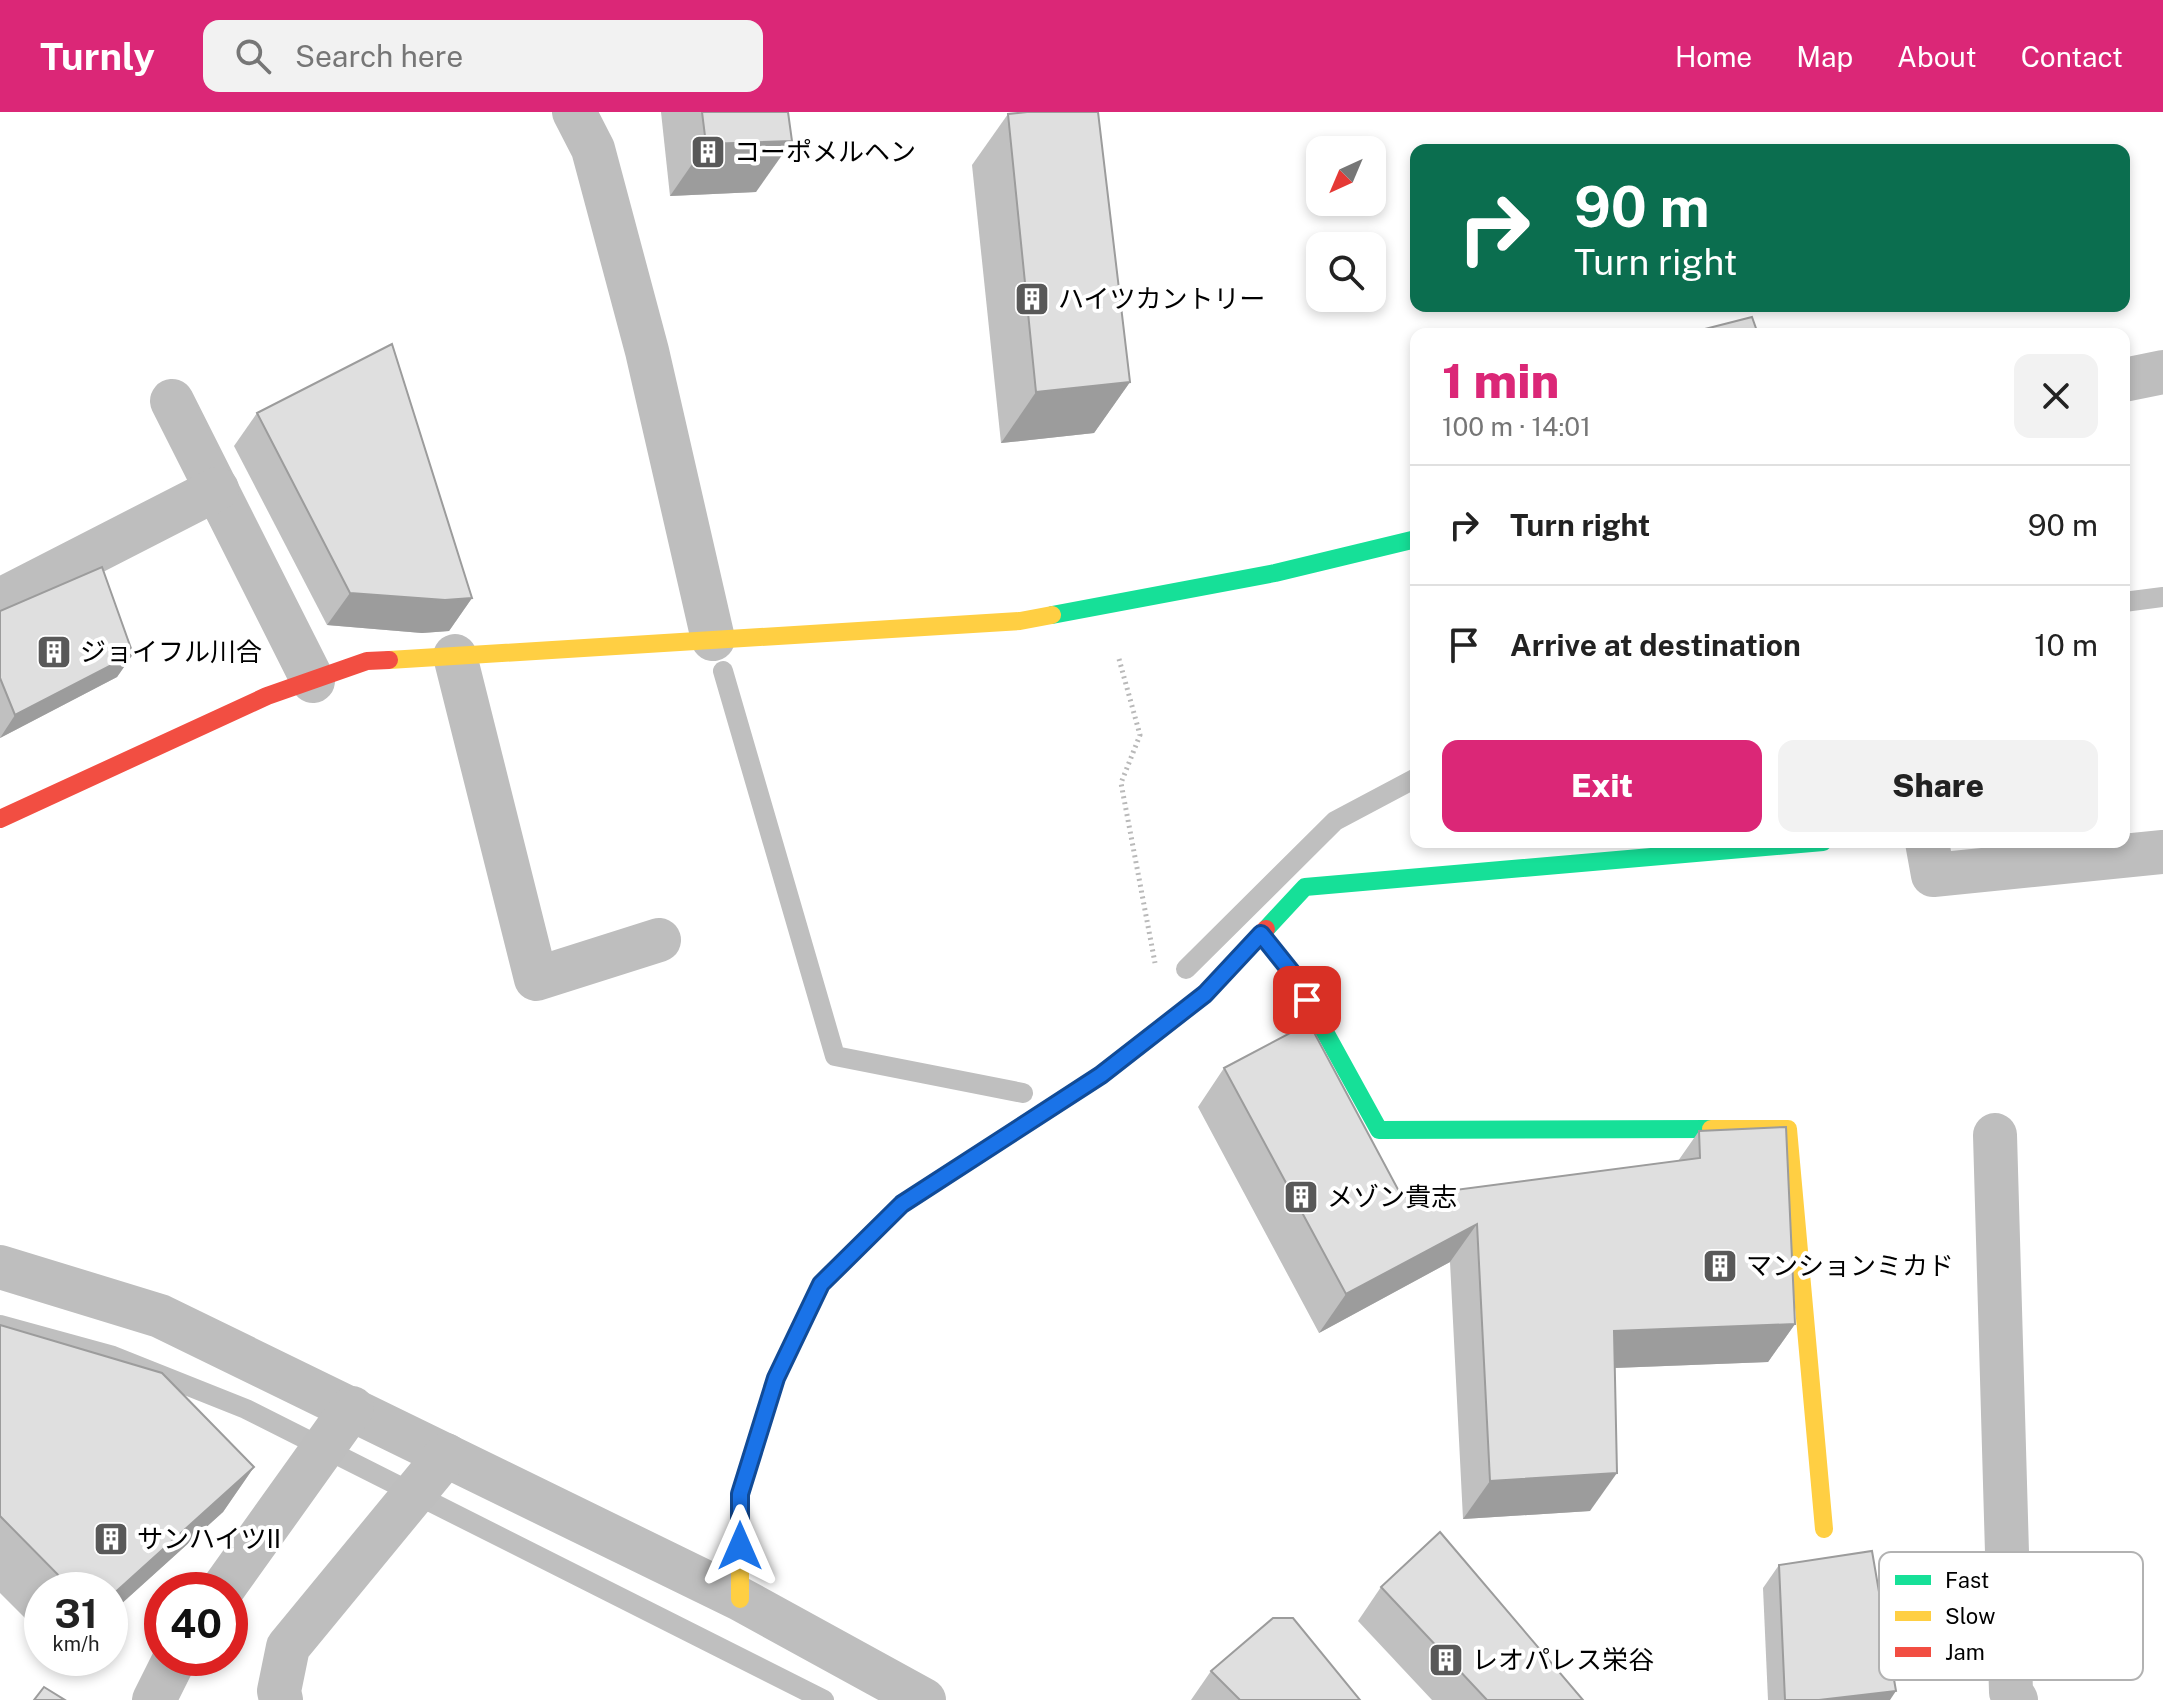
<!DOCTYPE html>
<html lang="en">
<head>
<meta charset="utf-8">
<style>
	body { margin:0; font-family:"Public Sans","Noto Sans JP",sans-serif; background:#f2f2f2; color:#222; height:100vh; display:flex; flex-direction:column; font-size:30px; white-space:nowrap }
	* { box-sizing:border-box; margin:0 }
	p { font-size:26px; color:#767676 }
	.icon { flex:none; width:44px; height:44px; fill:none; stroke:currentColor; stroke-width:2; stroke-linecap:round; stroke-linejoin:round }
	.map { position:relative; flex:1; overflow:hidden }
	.panel { position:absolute; left:1410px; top:216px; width:720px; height:520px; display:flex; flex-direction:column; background:#fff; border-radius:16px; box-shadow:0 4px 12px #0003 }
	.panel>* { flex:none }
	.hud { position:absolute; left:1410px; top:32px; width:720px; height:168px; border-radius:16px; box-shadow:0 4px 12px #0003; background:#0b6e4f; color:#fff; overflow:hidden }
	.needle { width:52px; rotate:224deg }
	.buttons { position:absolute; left:1306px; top:24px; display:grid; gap:16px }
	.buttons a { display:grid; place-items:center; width:80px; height:80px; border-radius:16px; background:#fff; box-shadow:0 4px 12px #0003; font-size:40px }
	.speed { position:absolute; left:24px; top:1460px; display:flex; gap:16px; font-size:40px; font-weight:700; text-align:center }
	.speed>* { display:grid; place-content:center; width:104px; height:104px; border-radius:50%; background:#fff; box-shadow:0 4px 12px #0003; line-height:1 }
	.speed small { font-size:20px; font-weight:400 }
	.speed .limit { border:12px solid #d22; background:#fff; color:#111 }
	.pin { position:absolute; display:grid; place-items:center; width:68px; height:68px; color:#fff; margin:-34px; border-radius:16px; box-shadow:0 4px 12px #0006 }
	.me { position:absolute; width:88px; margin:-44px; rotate:0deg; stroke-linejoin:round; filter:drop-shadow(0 0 6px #0008) }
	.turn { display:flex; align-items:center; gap:28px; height:168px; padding:0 32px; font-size:36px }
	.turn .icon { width:104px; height:104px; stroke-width:2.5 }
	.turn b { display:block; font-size:56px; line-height:68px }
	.round { display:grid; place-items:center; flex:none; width:84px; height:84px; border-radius:16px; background:#f2f2f2 }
	.head { display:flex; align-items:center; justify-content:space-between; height:136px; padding:0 32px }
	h1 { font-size:48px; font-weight:800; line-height:60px; color:#db2777 }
	.cta { display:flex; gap:16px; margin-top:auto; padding:16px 32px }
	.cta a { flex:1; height:92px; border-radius:16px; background:#db2777; color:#fff; font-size:32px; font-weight:800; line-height:92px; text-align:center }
	.cta a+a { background:#f2f2f2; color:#222 }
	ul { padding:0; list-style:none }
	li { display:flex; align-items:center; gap:24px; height:120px; padding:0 32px; border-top:2px solid #e0e0e0 }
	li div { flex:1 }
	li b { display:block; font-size:30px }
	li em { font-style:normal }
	header { display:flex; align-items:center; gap:48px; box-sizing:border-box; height:112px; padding:0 40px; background:#db2777; color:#fff }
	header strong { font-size:38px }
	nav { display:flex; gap:44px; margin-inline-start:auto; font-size:28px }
	.search { width:560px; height:72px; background:#f2f2f2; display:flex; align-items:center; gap:20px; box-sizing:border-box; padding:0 28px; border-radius:16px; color:#767676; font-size:30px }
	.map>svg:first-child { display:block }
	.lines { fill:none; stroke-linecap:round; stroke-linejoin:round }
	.stream { stroke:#bfbfbf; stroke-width:20 }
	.path { stroke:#b9b9b9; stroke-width:5; stroke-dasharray:2 4; stroke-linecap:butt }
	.street { stroke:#bebebe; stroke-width:44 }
	.fast { stroke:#16e098; stroke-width:18 }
	.slow { stroke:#ffcf43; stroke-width:18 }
	.jam { stroke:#f24e42; stroke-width:18 }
	.wall { fill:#c0c0c0 }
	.shaded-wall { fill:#9c9c9c }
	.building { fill:#dfdfdf; stroke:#9c9c9c; stroke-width:2 }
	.route-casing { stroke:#114b97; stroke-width:20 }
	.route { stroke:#1a73e8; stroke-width:14 }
	.labels { text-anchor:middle; stroke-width:8; stroke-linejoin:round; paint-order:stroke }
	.poi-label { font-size:26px; fill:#000; stroke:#fff; text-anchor:start }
	.key { fill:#fff; stroke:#b2b2b2; stroke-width:2 }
	.key-label { font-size:22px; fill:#000 }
</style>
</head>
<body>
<header>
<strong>Turnly</strong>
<div class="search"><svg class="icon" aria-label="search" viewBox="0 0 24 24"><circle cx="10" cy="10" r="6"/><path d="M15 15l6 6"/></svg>Search here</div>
<nav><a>Home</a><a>Map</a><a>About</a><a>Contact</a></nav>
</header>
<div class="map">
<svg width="2163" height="1588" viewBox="0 0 2163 1588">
	<rect width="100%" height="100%" fill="#fff"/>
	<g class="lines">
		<g class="stream">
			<path d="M 2124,490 L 2163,485"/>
			<path d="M 723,559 L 835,944 L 1023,981"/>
			<path d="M 1186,857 L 1335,709 L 1416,666"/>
			<path d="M 0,1213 L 113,1244 L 246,1297 L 824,1588"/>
		</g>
		<path class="path" d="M 1119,547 L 1140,623 L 1121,671 L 1155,851"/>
		<g class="street">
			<path d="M 574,0 L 593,37 L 647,239 L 713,527"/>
			<path d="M 2124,268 L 2163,260"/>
			<path d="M 172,289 L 313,569"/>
			<path d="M 12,482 L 217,377"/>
			<path d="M 455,544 L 536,867 L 659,828"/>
			<path d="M 1927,730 L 1933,763 L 2163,740"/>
			<path d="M 1995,1023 L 2011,1580 L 2016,1588"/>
			<path d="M 0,1155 L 160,1204 L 740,1487 L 924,1588"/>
			<path d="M 222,1478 L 352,1296"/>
			<path d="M 154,1588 L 175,1546"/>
			<path d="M 281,1588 L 279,1579 L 288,1535 L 446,1343"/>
		</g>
		<g class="fast">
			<path d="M 1052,503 L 1275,461 L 1416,427"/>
			<path d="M 1266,817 L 1305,775 L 1823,730"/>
			<path d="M 1261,822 L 1293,862 L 1379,1018 L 1711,1017"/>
		</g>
		<g class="slow">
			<path d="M 389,548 L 1020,509 L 1052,503"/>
			<path d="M 1711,1017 L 1788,1017 L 1824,1417"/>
			<path d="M 740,1487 L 740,1382 L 776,1266 L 821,1172 L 902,1092 L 1060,990"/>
		</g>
		<g class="jam">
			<path d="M 0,707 L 267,584 L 367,549 L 389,548"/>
			<path d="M 1060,990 L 1101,963 L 1205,882 L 1266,817"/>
		</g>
	</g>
	<g class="wall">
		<path d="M 661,0 L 788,0 L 756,80 L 670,84 Z"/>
		<path d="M 1008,2 L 1130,270 L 1094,321 L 1001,331 L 972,53 Z"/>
		<path d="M 257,301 L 472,486 L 449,519 L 422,521 L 327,513 L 234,334 Z"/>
		<path d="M 0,499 L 133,542 L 117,565 L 0,626 Z"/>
		<path d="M 1224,956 L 1402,1085 L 1678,1049 L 1699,1019 L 1795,1212 L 1768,1250 L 1615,1256 L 1590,1399 L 1463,1407 L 1450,1150 L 1319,1221 L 1198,995 Z"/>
		<path d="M 0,1213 L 254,1355 L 223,1400 L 110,1502 L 110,1478 L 42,1478 L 42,1523 L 0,1481 Z"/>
		<path d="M 1779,1453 L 1890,1588 L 1768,1588 L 1763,1476 Z"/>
		<path d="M 1381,1475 L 1583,1588 L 1432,1588 L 1358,1509 Z"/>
		<path d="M 1211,1559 L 1360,1588 L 1191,1588 Z"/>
	</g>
	<g class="shaded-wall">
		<path d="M 792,29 L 756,80 L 670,84 L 706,32 Z"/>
		<path d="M 1130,270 L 1094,321 L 1001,331 L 1036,280 Z"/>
		<path d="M 350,481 L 472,486 L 449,519 L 422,521 L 327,513 Z"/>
		<path d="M 133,542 L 117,565 L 0,626 L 15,603 Z"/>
		<path d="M 1477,1112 L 1450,1150 L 1319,1221 L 1346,1182 Z"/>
		<path d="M 1795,1212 L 1768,1250 L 1587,1257 L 1614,1219 Z"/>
		<path d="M 254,1355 L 223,1400 L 110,1502 L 110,1485 Z"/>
		<path d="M 1617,1361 L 1590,1399 L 1463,1407 L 1490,1369 Z"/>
		<path d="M 1896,1579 L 1890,1588 L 1819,1588 Z"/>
	</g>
	<g class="building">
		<path d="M 702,0 L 788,0 L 792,29 L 706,32 Z"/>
		<path d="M 1027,0 L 1098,0 L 1130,270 L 1036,280 L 1008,2 Z"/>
		<path d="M 1752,205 L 1758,222 L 1702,222 L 1701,218 Z"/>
		<path d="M 392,232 L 472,486 L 445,488 L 350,481 L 257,301 Z"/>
		<path d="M 102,455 L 133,542 L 15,603 L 0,566 L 0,499 Z"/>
		<path d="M 1309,911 L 1402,1085 L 1700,1046 L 1699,1019 L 1786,1015 L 1795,1212 L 1614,1219 L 1617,1361 L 1490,1369 L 1477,1112 L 1346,1182 L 1224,956 Z"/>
		<path d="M 0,1213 L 162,1261 L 254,1355 L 110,1485 L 110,1478 L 73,1478 L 0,1404 Z"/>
		<path d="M 1440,1420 L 1583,1588 L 1487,1588 L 1381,1475 Z"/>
		<path d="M 1872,1439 L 1896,1579 L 1819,1588 L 1785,1588 L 1779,1453 Z"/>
		<path d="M 1273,1506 L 1293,1506 L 1360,1588 L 1240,1588 L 1211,1559 Z"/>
		<path d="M 44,1575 L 65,1588 L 34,1588 Z"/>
	</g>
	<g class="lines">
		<g class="route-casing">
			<path id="route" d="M 740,1434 L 740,1382 L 776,1266 L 821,1172 L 902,1092 L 1101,963 L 1205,882 L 1261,822 L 1293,862 L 1307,888"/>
		</g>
		<use href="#route" class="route"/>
	</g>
	<defs>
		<g id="building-square" transform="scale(1.8)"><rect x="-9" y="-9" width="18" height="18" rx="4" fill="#595959" stroke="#fff"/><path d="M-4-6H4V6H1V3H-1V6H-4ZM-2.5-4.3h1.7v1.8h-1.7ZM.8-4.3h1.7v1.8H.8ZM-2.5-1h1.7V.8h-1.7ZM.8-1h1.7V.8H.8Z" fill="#fff"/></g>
	</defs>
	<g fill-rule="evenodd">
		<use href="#building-square" x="708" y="40"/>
		<use href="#building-square" x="1032" y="187"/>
		<use href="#building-square" x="54" y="540"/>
		<use href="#building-square" x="1301" y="1085"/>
		<use href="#building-square" x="1720" y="1154"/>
		<use href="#building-square" x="111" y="1427"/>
		<use href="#building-square" x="1446" y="1548"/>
	</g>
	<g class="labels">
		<g class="poi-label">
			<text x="734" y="49">コーポメルヘン</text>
			<text x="1058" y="196">ハイツカントリー</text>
			<text x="80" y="549">ジョイフル川合</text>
			<text x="1327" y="1094">メゾン貴志</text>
			<text x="1746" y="1163">マンションミカド</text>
			<text x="137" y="1436">サンハイツII</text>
			<text x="1472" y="1557">レオパレス栄谷</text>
		</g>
	</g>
	<rect x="1879" y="1440" width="264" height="128" rx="12" class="key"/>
	<rect x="1895" y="1463" width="36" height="10" fill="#16e098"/>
	<rect x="1895" y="1499" width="36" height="10" fill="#ffcf43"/>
	<rect x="1895" y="1535" width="36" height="10" fill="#f24e42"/>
	<g class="key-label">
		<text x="1945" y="1476">Fast</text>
		<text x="1945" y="1512">Slow</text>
		<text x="1945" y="1548">Jam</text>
	</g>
</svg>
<div class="buttons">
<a><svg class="needle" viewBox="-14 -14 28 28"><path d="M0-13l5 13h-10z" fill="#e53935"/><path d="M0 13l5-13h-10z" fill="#767676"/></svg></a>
<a><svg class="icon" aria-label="search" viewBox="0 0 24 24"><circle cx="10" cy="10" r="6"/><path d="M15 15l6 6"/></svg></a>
</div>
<div class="speed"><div>31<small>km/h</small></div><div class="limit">40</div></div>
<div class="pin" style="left:1307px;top:888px;background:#d93025"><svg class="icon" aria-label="arrive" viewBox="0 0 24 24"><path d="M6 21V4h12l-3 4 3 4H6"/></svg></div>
<svg class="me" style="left:740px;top:1434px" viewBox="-20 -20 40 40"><path d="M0-17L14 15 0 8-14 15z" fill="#1a73e8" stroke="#fff" stroke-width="4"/></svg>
<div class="hud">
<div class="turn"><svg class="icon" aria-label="right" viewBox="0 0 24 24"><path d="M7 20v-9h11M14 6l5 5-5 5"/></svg><div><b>90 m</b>Turn right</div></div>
</div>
<section class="panel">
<div class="head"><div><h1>1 min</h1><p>100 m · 14:01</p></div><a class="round"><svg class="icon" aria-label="close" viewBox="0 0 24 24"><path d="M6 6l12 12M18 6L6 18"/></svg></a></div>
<ul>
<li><svg class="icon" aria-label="right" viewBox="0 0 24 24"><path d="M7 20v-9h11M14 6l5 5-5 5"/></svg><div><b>Turn right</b></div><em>90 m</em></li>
<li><svg class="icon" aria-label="arrive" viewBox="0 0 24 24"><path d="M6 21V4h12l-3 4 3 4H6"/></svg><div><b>Arrive at destination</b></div><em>10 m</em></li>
</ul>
<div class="cta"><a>Exit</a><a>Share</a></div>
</section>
</div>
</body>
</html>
